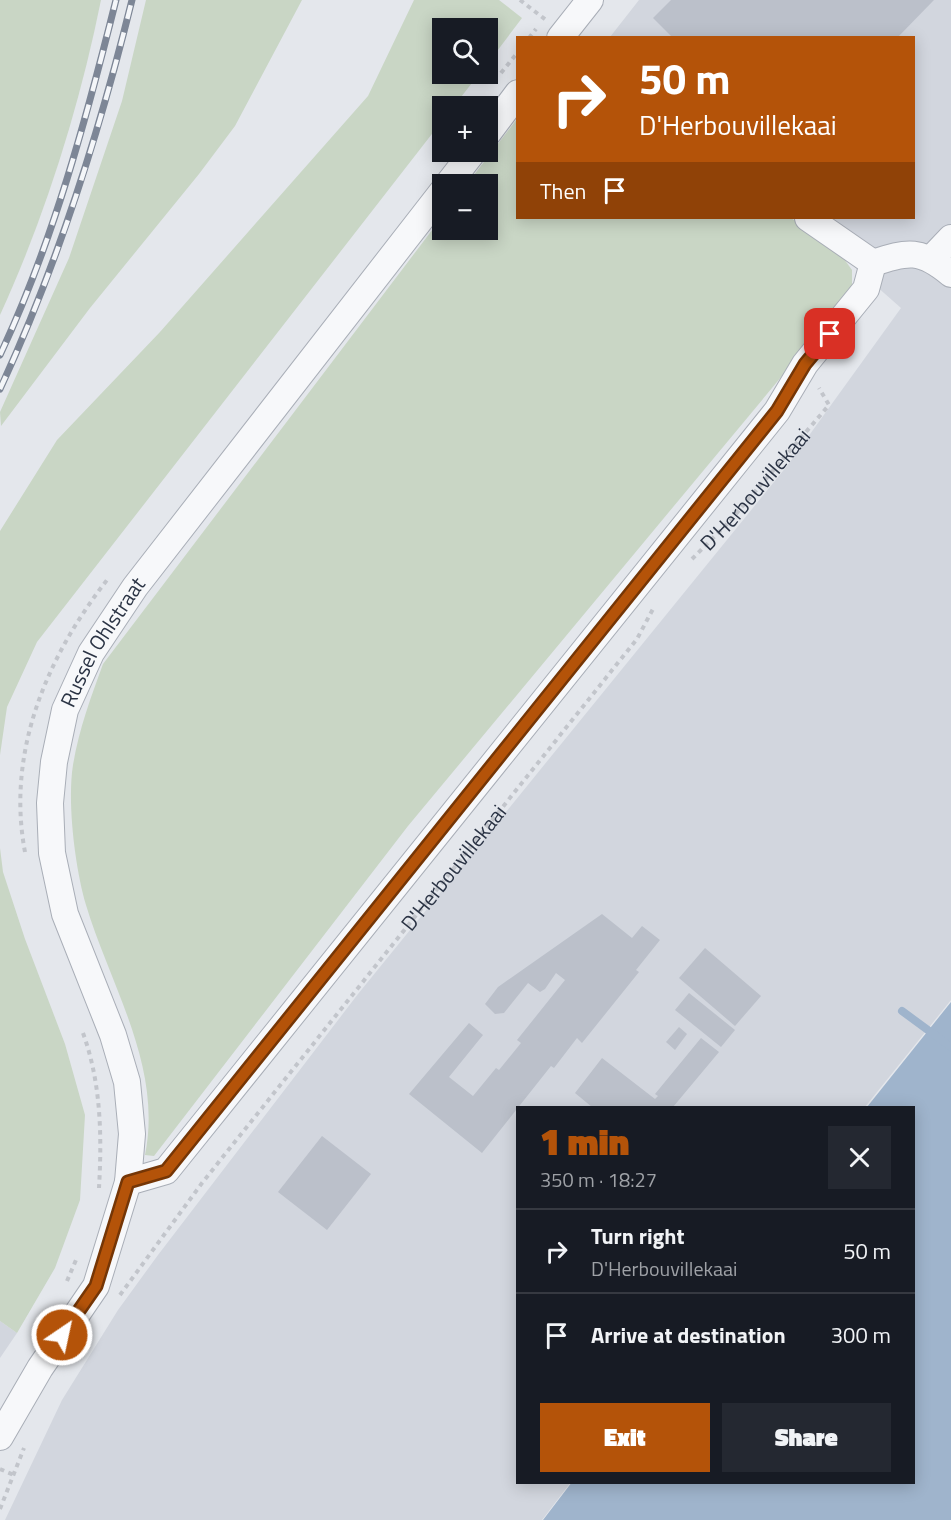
<!DOCTYPE html>
<html lang="en">
<head>
<meta charset="utf-8">
<style>
	body { margin:0; font-family:"Titillium Web",sans-serif; background:#242831; color:#f1f3f6; height:100vh; display:flex; flex-direction:column; font-size:22px; white-space:nowrap }
	* { box-sizing:border-box; margin:0 }
	p { font-size:20px; color:#9ea1a6 }
	.icon { flex:none; width:33px; height:33px; fill:none; stroke:currentColor; stroke-width:2; stroke-linecap:round; stroke-linejoin:round }
	.map { position:relative; flex:1; overflow:hidden }
	.panel { position:absolute; left:516px; top:1106px; width:399px; height:378px; display:flex; flex-direction:column; background:#171b24; border-radius:0px; box-shadow:0 3px 15px #0003 }
	.panel>* { flex:none }
	.banner { position:absolute; left:516px; top:36px; width:399px; height:183px; border-radius:0px; box-shadow:0 3px 15px #0003; background:#b45309; color:#fff; overflow:hidden }
	.controls { position:absolute; left:432px; top:18px; display:grid; gap:12px }
	.controls a { display:grid; place-items:center; width:66px; height:66px; border-radius:0px; background:#171b24; box-shadow:0 3px 15px #0003; font-size:30px }
	.pin { position:absolute; display:grid; place-items:center; width:51px; height:51px; color:#fff; margin:-26px; border-radius:12px; box-shadow:0 3px 9px #0006 }
	.me { position:absolute; width:66px; margin:-33px; rotate:34deg; stroke-linejoin:round; filter:drop-shadow(0 0 4px #0008) }
	.turn { display:flex; align-items:center; gap:21px; height:126px; padding:0 24px; font-size:27px }
	.turn .icon { width:78px; height:78px; stroke-width:2.5 }
	.turn b { display:block; font-size:42px; line-height:51px }
	.then { display:flex; align-items:center; height:57px; padding:0 24px; background:#0003; gap:12px; font-size:22px }
	.round { display:grid; place-items:center; flex:none; width:63px; height:63px; border-radius:0px; background:#242831 }
	.overview { display:flex; align-items:center; justify-content:space-between; height:102px; padding:0 24px }
	h1 { font-size:36px; font-weight:800; line-height:45px; color:#b45309 }
	.button { display:flex; gap:12px; margin-top:auto; padding:12px 24px }
	.button a { flex:1; height:69px; border-radius:0px; background:#b45309; color:#fff; font-size:24px; font-weight:800; line-height:69px; text-align:center }
	.button a+a { background:#242831; color:#f1f3f6 }
	ul { padding:0; list-style:none }
	li { display:flex; align-items:center; gap:18px; height:84px; padding:0 24px; border-top:2px solid #363941 }
	li div { flex:1 }
	li b { display:block; font-size:22px }
	li em { font-style:normal }
	.map>svg:first-child { display:block }
	.built { fill:#d2d6de }
	.green { fill:#c9d6c5 }
	.water { fill:#9fb4cc }
	.lines { fill:none; stroke-linecap:round; stroke-linejoin:round }
	.stream { stroke:#9fb4cc; stroke-width:8 }
	.building { fill:#bbc0ca }
	.street-casing { stroke:#a9aeb7; stroke-width:28 }
	.path { stroke:#c2c5cb; stroke-width:4; stroke-dasharray:4.5 4.5; stroke-linecap:butt }
	.street { stroke:#f7f8fa; stroke-width:26 }
	.rail-casing { stroke:#7d8696; stroke-width:7 }
	.rail { stroke:#f4f6f9; stroke-width:4.5; stroke-dasharray:14; stroke-linecap:butt }
	.route-casing { stroke:#753606; stroke-width:15 }
	.route { stroke:#b45309; stroke-width:10 }
	.labels { text-anchor:middle; stroke-width:6; stroke-linejoin:round; paint-order:stroke }
	.street-label { font-size:21px; fill:#2b3445; stroke:#f4f6f9 }
</style>
</head>
<body>
<div class="map">
<svg width="951" height="1520" viewBox="0 0 951 1520">
	<rect width="100%" height="100%" fill="#e4e7ec"/>
	<g class="built">
		<path d="M 639,0 L 951,0 L 951,1000 L 865,1107 L 518,1107 L 518,1482 L 571,1482 L 542,1520 L 5,1520 L 62,1400 L 118,1310 L 158,1255 L 358,994 L 787,466 L 901,308 L 799,218 L 914,218 L 914,38 L 610,37 Z"/>
		<path d="M 0,1321 L 17,1333 L 0,1358 Z"/>
	</g>
	<g class="green">
		<path d="M 0,0 L 101,0 C 80,105 45,217 0,315 Z"/>
		<path d="M 146,0 L 302,0 L 235,126 L 199,174 L 90,308 L 1,426 L 0,412 L 69,258 L 122,101 Z"/>
		<path d="M 414,0 L 499,0 L 522,18 L 488,63 L 488,28 L 442,28 L 442,74 L 479,74 L 454,106 L 442,106 L 442,121 L 37,642 L 7,707 L 0,755 L 0,531 L 57,440 L 160,332 L 368,96 Z"/>
		<path d="M 517,119 L 518,218 L 791,218 L 839,252 L 852,270 L 852,288 L 836,311 L 408,826 L 154,1156 L 145,1155 C 163,1067 110,985 86,905 C 75,868 67,802 73,765 C 79,729 91,697 103,664 L 442,217 L 442,230 L 488,230 L 488,184 L 467,184 Z"/>
		<path d="M 0,848 L 3,872 L 25,939 L 65,1044 L 85,1115 L 80,1200 L 55,1268 L 17,1333 L 0,1321 Z"/>
	</g>
	<path class="water" d="M 951,1002 L 951,1520 L 543,1520 L 572,1482 L 914,1482 L 914,1107 L 867,1107 Z"/>
	<g class="lines">
		<path class="stream" d="M 902,1011 L 951,1047"/>
	</g>
	<g class="building">
		<path d="M 671,0 L 934,0 L 897,38 L 673,38 L 653,18 Z"/>
		<path d="M 602,914 L 632,938 L 642,926 L 660,940 L 636,970 L 639,972 L 582,1043 L 577,1038 L 554,1068 L 551,1066 L 482,1153 L 409,1094 L 469,1023 L 483,1035 L 449,1077 L 473,1096 L 496,1068 L 499,1070 L 521,1043 L 517,1040 L 565,980 L 556,973 L 545,989 L 540,992 L 528,983 L 504,1013 L 495,1014 L 485,1004 L 498,987 Z"/>
		<path d="M 705,948 L 761,996 L 735,1026 L 679,978 Z"/>
		<path d="M 689,993 L 735,1030 L 721,1047 L 675,1010 Z"/>
		<path d="M 679,1027 L 687,1034 L 675,1050 L 666,1042 Z"/>
		<path d="M 701,1038 L 719,1052 L 673,1107 L 592,1107 L 575,1093 L 602,1058 L 655,1099 L 658,1096 L 655,1094 Z"/>
		<path d="M 322,1136 L 371,1174 L 327,1230 L 278,1192 Z"/>
	</g>
	<g class="lines">
		<g class="street-casing">
			<g id="street">
				<path d="M 560,38 L 590,0"/>
				<path d="M 488,133 L 518,93"/>
				<path d="M 448,184 L 473,152"/>
				<path d="M 808,218 L 873,263"/>
				<path d="M 932,258 L 951,238"/>
				<path d="M 873,263 C 908,251 921,249 951,274"/>
				<path d="M 128,1182 L 166,1171 L 777,411 L 805,364 L 866,289 L 873,263"/>
				<path id="s3" d="M 0,1437 L 40,1368 L 96,1286 L 128,1182 L 132,1134 L 127,1082 L 113,1035 L 65,914 L 52,853 L 50,803 L 54,762 L 65,710 L 91,653 L 135,587 L 442,192"/>
			</g>
		</g>
		<g class="path">
			<path d="M 520,0 L 546,20"/>
			<path d="M 529,38 L 536,29"/>
			<path d="M 501,73 L 518,52"/>
			<path id="s1" d="M 692,559 L 729,522 L 829,405 L 819,388"/>
			<path d="M 25,852 C 6,752 47,657 107,580"/>
			<path d="M 83,1033 C 101,1083 102,1135 99,1188"/>
			<path d="M 67,1281 L 76,1260"/>
			<path id="s2" d="M 120,1295 L 202,1183 L 637,639 L 654,607"/>
			<path d="M 0,1469 L 14,1475"/>
			<path d="M 0,1509 L 24,1448"/>
		</g>
		<use href="#street" class="street"/>
		<g class="rail-casing">
			<g id="rail">
				<path d="M 0,355 C 53,242 86,120 116,0"/>
				<path d="M 0,389 C 58,264 99,134 132,0"/>
			</g>
		</g>
		<use href="#rail" class="rail"/>
	</g>
	<g class="lines">
		<g class="route-casing">
			<path id="route" d="M 62,1335 L 96,1286 L 128,1182 L 166,1171 L 777,411 L 805,364 L 830,334"/>
		</g>
		<use href="#route" class="route"/>
	</g>
	<g class="labels">
		<g class="street-label">
			<text dy="7" stroke="none"><textPath href="#s1" startOffset="94">D'Herbouvillekaai</textPath></text>
			<text dy="7" stroke="none"><textPath href="#s3" startOffset="852">Russel Ohlstraat</textPath></text>
			<text dy="7" stroke="none"><textPath href="#s2" startOffset="542">D'Herbouvillekaai</textPath></text>
		</g>
	</g>
</svg>
<div class="controls">
<a><svg class="icon" aria-label="search" viewBox="0 0 24 24"><circle cx="10" cy="10" r="6"/><path d="M15 15l6 6"/></svg></a>
<a>+</a>
<a>−</a>
</div>
<div class="pin" style="left:830px;top:334px;background:#d93025"><svg class="icon" aria-label="arrive" viewBox="0 0 24 24"><path d="M6 21V4h12l-3 4 3 4H6"/></svg></div>
<svg class="me" style="left:62px;top:1335px" viewBox="-20 -20 40 40"><circle r="17" fill="#b45309" stroke="#fff" stroke-width="3"/><path d="M0-11L8 9 0 5-8 9z" fill="#fff"/></svg>
<div class="banner">
<div class="turn"><svg class="icon" aria-label="right" viewBox="0 0 24 24"><path d="M7 20v-9h11M14 6l5 5-5 5"/></svg><div><b>50 m</b>D'Herbouvillekaai</div></div>
<div class="then">Then<svg class="icon" aria-label="arrive" viewBox="0 0 24 24"><path d="M6 21V4h12l-3 4 3 4H6"/></svg></div>
</div>
<section class="panel">
<div class="overview"><div><h1>1 min</h1><p>350 m · 18:27</p></div><a class="round"><svg class="icon" aria-label="close" viewBox="0 0 24 24"><path d="M6 6l12 12M18 6L6 18"/></svg></a></div>
<ul>
<li><svg class="icon" aria-label="right" viewBox="0 0 24 24"><path d="M7 20v-9h11M14 6l5 5-5 5"/></svg><div><b>Turn right</b><p>D'Herbouvillekaai</p></div><em>50 m</em></li>
<li><svg class="icon" aria-label="arrive" viewBox="0 0 24 24"><path d="M6 21V4h12l-3 4 3 4H6"/></svg><div><b>Arrive at destination</b></div><em>300 m</em></li>
</ul>
<div class="button"><a>Exit</a><a>Share</a></div>
</section>
</div>
</body>
</html>
